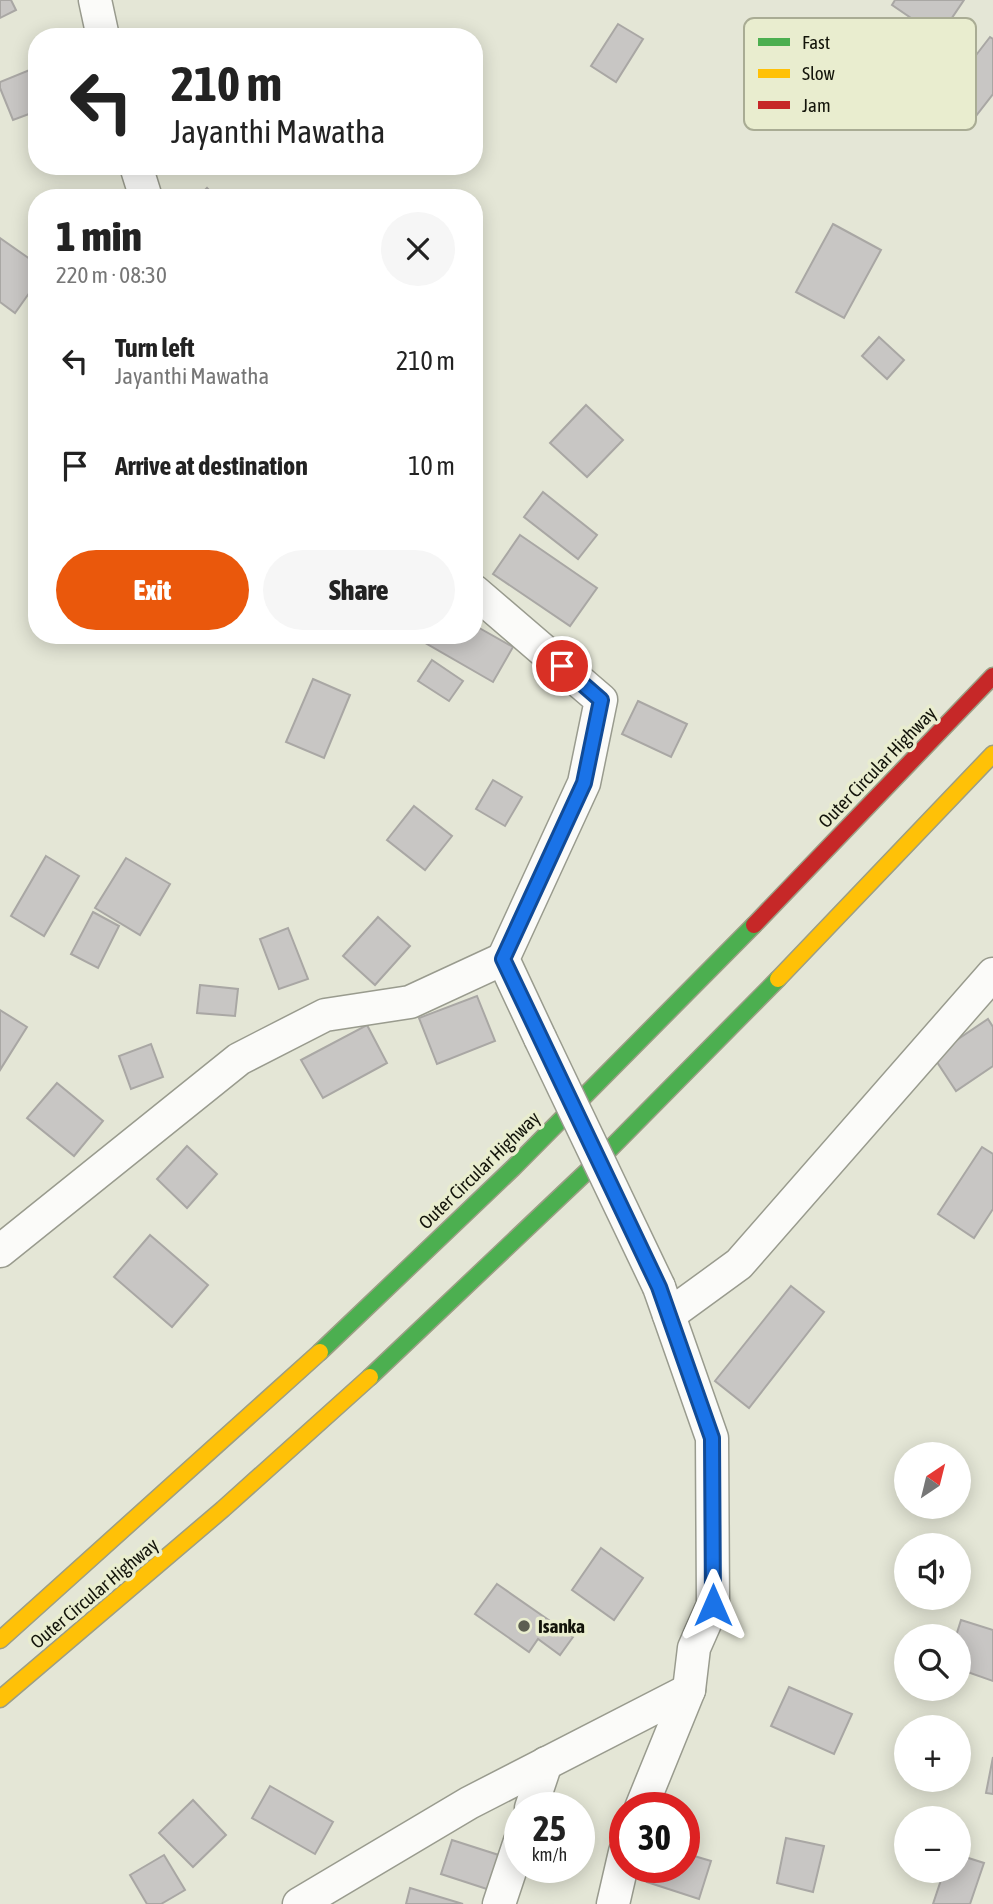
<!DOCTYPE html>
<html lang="en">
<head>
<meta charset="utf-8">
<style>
	body { margin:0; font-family:"Asap Condensed",sans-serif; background:#f6f6f6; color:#222; height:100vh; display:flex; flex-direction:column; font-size:26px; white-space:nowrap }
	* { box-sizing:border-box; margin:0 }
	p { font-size:23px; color:#767676 }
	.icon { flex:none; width:38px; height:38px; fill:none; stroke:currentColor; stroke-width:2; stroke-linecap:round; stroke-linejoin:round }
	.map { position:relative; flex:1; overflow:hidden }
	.details { position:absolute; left:28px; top:189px; width:455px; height:455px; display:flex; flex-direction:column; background:#fff; border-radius:28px; box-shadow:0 4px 18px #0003 }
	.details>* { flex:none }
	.guide { position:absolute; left:28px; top:28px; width:455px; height:147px; border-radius:28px; box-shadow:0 4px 18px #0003; background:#fff; color:#222; overflow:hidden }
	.needle { width:46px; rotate:35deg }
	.tools { position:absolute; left:894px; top:1442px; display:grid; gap:14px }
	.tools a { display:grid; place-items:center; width:77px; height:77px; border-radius:50%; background:#fff; box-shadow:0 4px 18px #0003; font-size:35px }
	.speed { position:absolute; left:504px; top:1792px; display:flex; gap:14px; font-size:35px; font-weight:700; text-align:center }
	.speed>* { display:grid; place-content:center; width:91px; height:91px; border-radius:50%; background:#fff; box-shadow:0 4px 18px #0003; line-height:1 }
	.speed small { font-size:18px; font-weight:400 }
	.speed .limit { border:10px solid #d22; background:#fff; color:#111 }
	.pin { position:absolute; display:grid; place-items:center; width:60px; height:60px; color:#fff; margin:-30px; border:4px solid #fff; border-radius:50%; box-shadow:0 2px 7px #0007 }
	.me { position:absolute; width:77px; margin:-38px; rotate:0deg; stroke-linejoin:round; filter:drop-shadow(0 0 5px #0008) }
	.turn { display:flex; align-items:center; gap:24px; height:147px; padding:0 28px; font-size:32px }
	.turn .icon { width:91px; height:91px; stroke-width:2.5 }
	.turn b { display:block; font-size:49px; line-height:60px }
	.round { display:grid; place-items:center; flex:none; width:74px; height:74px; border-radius:37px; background:#f6f6f6 }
	.headline { display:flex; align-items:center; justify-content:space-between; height:119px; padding:0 28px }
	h1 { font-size:42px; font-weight:800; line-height:52px }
	.cta { display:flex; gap:14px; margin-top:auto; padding:14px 28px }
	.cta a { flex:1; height:80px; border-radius:42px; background:#ea580c; color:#fff; font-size:28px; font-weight:800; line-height:80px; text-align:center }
	.cta a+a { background:#f6f6f6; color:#222 }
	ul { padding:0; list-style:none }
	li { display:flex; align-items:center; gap:21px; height:105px; padding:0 28px }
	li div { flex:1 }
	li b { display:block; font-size:26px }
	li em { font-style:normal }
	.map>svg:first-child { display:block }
	.building { fill:#c8c6c4; stroke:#a9a7a4; stroke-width:2 }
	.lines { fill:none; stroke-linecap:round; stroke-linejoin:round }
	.street-casing { stroke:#999b8e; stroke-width:35 }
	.fast-casing { stroke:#9c9e85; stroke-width:19 }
	.slow-casing { stroke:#9c9e85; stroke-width:19 }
	.jam-casing { stroke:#9c9e85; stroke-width:19 }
	.street { stroke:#fbfbf9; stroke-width:32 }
	.fast { stroke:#4caf50; stroke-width:16 }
	.slow { stroke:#ffc107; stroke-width:16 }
	.jam { stroke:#c62828; stroke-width:16 }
	.street-bridge-casing { stroke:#999b8e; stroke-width:35; stroke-linecap:butt }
	.street-bridge { stroke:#fbfbf9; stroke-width:32 }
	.route-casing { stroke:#114b97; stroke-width:18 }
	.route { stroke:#1a73e8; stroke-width:12 }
	.poi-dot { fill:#5c5e51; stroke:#e9edcf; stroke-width:2.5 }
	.labels { text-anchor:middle; stroke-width:7; stroke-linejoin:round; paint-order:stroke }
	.street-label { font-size:19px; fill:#13140a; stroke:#e9edcf }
	.poi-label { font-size:19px; font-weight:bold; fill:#13140a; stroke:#e9edcf; text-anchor:start }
	.key { fill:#e9edcf; stroke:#a9ac94; stroke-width:2 }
	.key-label { font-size:19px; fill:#13140a }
</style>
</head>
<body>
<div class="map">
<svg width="993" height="1904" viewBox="0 0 993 1904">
	<rect width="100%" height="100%" fill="#e4e6d6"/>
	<g class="building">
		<path d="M 0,0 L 11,0 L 16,10 L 0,18 Z"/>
		<path d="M 895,0 L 964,0 L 939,37 L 892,5 Z"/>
		<path d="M 618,24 L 643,39 L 616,82 L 591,66 Z"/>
		<path d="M 990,37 L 993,39 L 993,94 L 972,121 L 943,98 Z"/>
		<path d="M 37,67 L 37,111 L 13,120 L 0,88 L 0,82 Z"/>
		<path d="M 207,188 L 217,198 L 197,198 Z"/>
		<path d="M 833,224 L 881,250 L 844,318 L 796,292 Z"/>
		<path d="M 0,238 L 37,264 L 37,282 L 15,313 L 0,302 Z"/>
		<path d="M 879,337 L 904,360 L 887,379 L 862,356 Z"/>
		<path d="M 586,405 L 623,440 L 587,477 L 550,443 Z"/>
		<path d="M 543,492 L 597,535 L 578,559 L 524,517 Z"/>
		<path d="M 520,535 L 597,588 L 570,626 L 493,574 Z"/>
		<path d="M 474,625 L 513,647 L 493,682 L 422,641 L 425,635 L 474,635 Z"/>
		<path d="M 432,660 L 463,681 L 449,701 L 418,681 Z"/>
		<path d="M 313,679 L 350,695 L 324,758 L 286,742 Z"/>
		<path d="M 638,701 L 687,724 L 671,757 L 622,734 Z"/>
		<path d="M 493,780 L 522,797 L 505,826 L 476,809 Z"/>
		<path d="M 414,806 L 452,836 L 425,870 L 387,840 Z"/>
		<path d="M 46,856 L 79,876 L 44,936 L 11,916 Z"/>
		<path d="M 126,858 L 170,884 L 140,935 L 95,908 Z"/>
		<path d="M 93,912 L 119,926 L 98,968 L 71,954 Z"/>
		<path d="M 378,917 L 410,946 L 375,985 L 343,956 Z"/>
		<path d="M 288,928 L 308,979 L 279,989 L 260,939 Z"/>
		<path d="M 200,985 L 238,989 L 235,1016 L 197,1013 Z"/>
		<path d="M 477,996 L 495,1041 L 437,1064 L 419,1018 Z"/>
		<path d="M 0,1010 L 27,1027 L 0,1070 Z"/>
		<path d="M 988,1019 L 993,1027 L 993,1066 L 956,1091 L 933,1056 Z"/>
		<path d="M 367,1025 L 387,1063 L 323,1098 L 301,1060 Z"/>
		<path d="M 151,1044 L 163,1077 L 131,1089 L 119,1056 Z"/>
		<path d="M 57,1083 L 103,1121 L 74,1156 L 27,1118 Z"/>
		<path d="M 187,1146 L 217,1174 L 187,1208 L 157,1179 Z"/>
		<path d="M 982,1147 L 993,1154 L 993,1209 L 974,1238 L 938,1214 Z"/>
		<path d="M 150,1235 L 208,1285 L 172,1327 L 114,1277 Z"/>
		<path d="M 791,1286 L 824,1312 L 749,1408 L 715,1381 Z"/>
		<path d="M 601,1548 L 643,1578 L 614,1620 L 572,1590 Z"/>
		<path d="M 497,1584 L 573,1637 L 560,1655 L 538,1639 L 529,1652 L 475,1614 Z"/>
		<path d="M 961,1620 L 993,1630 L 993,1681 L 959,1669 L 959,1636 L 956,1636 Z"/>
		<path d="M 789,1687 L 852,1714 L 834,1754 L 771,1726 Z"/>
		<path d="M 993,1757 L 993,1794 L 986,1793 Z"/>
		<path d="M 270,1786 L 333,1822 L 315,1854 L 252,1818 Z"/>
		<path d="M 193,1800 L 226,1835 L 193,1867 L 159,1833 Z"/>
		<path d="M 786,1838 L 824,1846 L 813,1892 L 777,1883 Z"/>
		<path d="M 452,1840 L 508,1858 L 496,1892 L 441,1874 Z"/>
		<path d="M 684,1853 L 711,1861 L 699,1899 L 647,1882 L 652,1867 L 684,1867 Z"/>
		<path d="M 164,1855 L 185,1890 L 161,1904 L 147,1904 L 130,1875 Z"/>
		<path d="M 959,1855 L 984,1863 L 970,1904 L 933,1904 L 944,1871 L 959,1871 Z"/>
		<path d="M 410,1888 L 463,1904 L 406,1904 Z"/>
	</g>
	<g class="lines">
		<g class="street-casing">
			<g id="street">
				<path d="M 95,0 L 103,37"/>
				<path d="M 136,166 L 146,198"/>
				<path d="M 474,591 L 601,700 L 584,783 L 503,959 L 540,1038"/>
				<path d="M 0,1251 L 239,1059 L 325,1015 L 410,1002 L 503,959"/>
				<path d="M 669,1315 L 739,1264 L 993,974"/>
				<path d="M 531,1808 L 546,1763"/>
				<path d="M 641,1808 L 689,1690 L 694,1648 L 713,1605 L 712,1438 L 659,1287"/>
				<path d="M 299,1904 L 469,1803 L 689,1690"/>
				<path d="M 499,1904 L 520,1841"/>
				<path d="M 613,1904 L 625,1852"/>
			</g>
		</g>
		<g class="fast-casing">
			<g id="fast">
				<path d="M 320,1352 L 513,1168 L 754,925"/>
				<path d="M 370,1377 L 600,1159 L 778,979"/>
			</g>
		</g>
		<g class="slow-casing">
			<g id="slow">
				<path d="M 778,979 L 993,754"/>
				<path d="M 0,1640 L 320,1352"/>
				<path d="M 0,1699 L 223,1509 L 370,1377"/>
			</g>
		</g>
		<g class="jam-casing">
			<path id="jam" d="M 754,925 L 993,676"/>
		</g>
		<use href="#street" class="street"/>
		<use href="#fast" class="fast"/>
		<use href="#slow" class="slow"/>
		<use href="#jam" class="jam"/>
		<g class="street-bridge-casing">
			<path id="street-bridge" d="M 540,1038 L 659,1287"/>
		</g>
		<use href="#street-bridge" class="street-bridge"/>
	</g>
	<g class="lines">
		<g class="route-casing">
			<path id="route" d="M 562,666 L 601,700 L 584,783 L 503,959 L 659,1287 L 712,1438 L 713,1605"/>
		</g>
		<use href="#route" class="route"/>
	</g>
	<circle class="poi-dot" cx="524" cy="1626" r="7"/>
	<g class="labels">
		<g class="street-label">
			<text transform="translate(877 767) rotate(-46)" y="7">Outer Circular Highway</text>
			<text transform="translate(479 1170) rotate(-44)" y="7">Outer Circular Highway</text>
			<text transform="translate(94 1593) rotate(-40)" y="7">Outer Circular Highway</text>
		</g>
		<g class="poi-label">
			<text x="538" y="1633">Isanka</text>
		</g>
	</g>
	<rect x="744" y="18" width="232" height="112" rx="10" class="key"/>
	<rect x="758" y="38" width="32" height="8" fill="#4caf50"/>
	<rect x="758" y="69" width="32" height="9" fill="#ffc107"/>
	<rect x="758" y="101" width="32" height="8" fill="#c62828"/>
	<g class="key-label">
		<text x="802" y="49">Fast</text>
		<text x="802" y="80">Slow</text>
		<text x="802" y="112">Jam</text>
	</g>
</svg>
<div class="tools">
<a><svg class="needle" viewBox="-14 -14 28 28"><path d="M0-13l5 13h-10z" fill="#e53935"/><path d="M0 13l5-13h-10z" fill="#767676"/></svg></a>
<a><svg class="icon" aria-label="sound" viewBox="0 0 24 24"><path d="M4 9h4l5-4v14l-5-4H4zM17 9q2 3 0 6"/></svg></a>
<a><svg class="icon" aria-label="search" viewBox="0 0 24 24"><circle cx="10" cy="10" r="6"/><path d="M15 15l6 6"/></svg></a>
<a>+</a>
<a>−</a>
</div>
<div class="speed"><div>25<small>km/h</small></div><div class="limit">30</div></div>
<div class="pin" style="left:562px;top:666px;background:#d93025"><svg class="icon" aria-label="arrive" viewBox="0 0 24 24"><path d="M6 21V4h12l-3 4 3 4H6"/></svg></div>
<svg class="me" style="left:713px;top:1605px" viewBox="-20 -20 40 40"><path d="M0-17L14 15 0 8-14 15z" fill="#1a73e8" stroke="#fff" stroke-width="4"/></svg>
<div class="guide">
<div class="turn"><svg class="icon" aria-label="left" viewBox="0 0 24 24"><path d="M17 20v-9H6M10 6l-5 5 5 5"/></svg><div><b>210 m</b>Jayanthi Mawatha</div></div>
</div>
<section class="details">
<div class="headline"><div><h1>1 min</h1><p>220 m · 08:30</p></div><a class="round"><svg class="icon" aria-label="close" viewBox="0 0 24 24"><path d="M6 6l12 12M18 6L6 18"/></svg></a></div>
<ul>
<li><svg class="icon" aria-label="left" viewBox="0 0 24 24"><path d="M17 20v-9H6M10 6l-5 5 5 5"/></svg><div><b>Turn left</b><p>Jayanthi Mawatha</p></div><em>210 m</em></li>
<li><svg class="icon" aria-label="arrive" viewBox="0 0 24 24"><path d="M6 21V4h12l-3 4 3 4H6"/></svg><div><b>Arrive at destination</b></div><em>10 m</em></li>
</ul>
<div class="cta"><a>Exit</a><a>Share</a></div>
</section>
</div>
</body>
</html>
